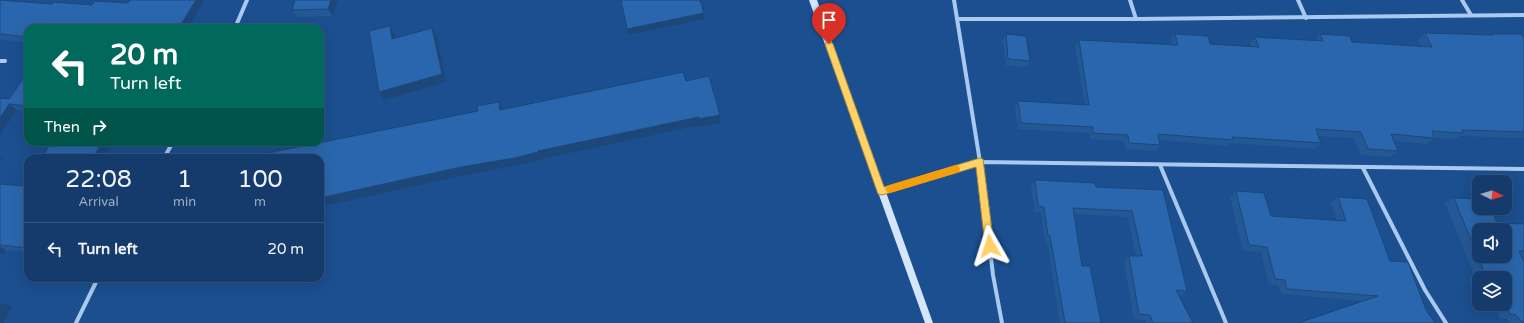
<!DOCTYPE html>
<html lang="en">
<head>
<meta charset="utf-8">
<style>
	body { margin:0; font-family:"Varela Round",sans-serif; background:#1d4271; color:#f1f3f6; height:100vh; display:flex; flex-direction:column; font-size:15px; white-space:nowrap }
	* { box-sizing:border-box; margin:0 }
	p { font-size:13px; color:#9dadc1 }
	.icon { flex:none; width:22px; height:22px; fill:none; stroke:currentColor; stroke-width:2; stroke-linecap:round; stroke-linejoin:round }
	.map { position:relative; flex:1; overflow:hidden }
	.side { position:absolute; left:24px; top:154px; width:300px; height:128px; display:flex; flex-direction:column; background:#143b6b; border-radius:12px; box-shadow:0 4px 16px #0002,0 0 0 1px #33557e }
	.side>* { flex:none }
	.top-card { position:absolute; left:24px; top:24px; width:300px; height:122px; border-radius:12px; box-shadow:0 4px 16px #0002,0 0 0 1px #33557e; background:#00695c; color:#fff; overflow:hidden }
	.needle { width:26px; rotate:95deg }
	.fabs { position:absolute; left:1472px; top:175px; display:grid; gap:8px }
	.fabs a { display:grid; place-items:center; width:40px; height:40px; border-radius:8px; background:#143b6b; box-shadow:0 4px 16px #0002,0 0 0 1px #33557e; font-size:20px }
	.pin { position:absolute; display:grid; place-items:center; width:34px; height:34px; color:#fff; margin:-41px -17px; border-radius:50% 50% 50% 0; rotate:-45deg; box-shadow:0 0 4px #0007 }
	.pin .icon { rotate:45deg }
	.me { position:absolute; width:44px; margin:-22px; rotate:354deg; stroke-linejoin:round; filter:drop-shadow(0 0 3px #0008) }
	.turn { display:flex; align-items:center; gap:14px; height:84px; padding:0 20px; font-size:18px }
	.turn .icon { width:52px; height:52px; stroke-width:2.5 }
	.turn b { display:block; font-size:28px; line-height:34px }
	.then { display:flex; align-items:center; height:38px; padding:0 20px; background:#0003; gap:8px; font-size:15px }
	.eta { display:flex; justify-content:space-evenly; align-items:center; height:68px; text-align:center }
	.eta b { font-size:24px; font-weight:600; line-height:28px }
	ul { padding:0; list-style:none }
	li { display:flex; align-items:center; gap:12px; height:52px; padding:0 20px; border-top:1px solid #33557e }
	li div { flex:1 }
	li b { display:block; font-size:15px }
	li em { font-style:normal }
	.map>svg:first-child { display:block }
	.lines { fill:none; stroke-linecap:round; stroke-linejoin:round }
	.minor { stroke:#a9c9ee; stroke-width:4 }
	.secondary { fill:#d6e6fa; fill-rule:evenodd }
	.wall { fill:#245895 }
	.shaded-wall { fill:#1d4779 }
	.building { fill:#2a66ad; stroke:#1d4779; fill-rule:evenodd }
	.route { fill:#ffd166; stroke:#a68842 }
	.slow { fill:#f59e0b }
</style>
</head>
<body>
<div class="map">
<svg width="1524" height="323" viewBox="0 0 1524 323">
	<rect width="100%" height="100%" fill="#1b4f8f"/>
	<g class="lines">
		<g class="minor">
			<path d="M 954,0 L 980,162 L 993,275 L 1002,323"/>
			<path d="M 1130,0 L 1136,19"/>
			<path d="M 1298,0 L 1306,18"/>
			<path d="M 1462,0 L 1471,15"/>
			<path d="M 957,19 L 1136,19 L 1524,15"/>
			<path d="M 235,28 L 247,0"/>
			<path d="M 0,61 L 5,61"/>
			<path d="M 164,158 L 173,142"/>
			<path d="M 1160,165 L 1226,323"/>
			<path d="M 1363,168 L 1425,290 L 1446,323"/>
			<path d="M 881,191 L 980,162 L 1524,169"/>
			<path d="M 76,323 L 98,278"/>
		</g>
		<path class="secondary" d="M 809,0 L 817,0 L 933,323 L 925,323 Z"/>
	</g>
	<g class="wall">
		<path d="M 0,0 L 52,4 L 92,5 L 205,0 L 188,28 L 28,28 L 28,42 L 0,40 Z"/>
		<path d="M 338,0 L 333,16 L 297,17 L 292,10 Z"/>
		<path d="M 1425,33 L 1490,35 L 1492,34 L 1524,38 L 1524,138 L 1460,136 L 1456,139 L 1434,138 L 1427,144 L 1393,141 L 1398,151 L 1390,157 L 1361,155 L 1354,138 L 1318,136 L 1321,143 L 1314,149 L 1230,143 L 1228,146 L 1159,140 L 1160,145 L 1156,151 L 1125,149 L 1124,141 L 1090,139 L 1089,133 L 1018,129 L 1015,107 L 1018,101 L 1085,105 L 1075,46 L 1079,40 L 1172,45 L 1171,40 L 1175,34 L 1210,44 L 1251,47 L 1250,44 L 1255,37 L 1315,41 L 1320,34 L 1352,42 L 1421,47 L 1418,40 Z"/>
		<path d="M 1006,34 L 1030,61 L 1027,67 L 1006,66 L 1003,41 Z"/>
		<path d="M 28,72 L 28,111 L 17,110 L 0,135 L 0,98 L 9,99 Z"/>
		<path d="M 28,178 L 28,252 L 6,250 L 3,255 L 0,255 L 0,184 L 23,186 Z"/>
		<path d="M 1035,180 L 1096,187 L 1163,190 L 1187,291 L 1181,296 L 1179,295 L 1193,323 L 1146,323 L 1145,320 L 1134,319 L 1124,261 L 1129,256 L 1136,256 L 1128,217 L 1074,214 L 1082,266 L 1101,323 L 1060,323 L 1047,241 L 1045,241 L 1041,212 L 1035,212 L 1031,186 Z"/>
		<path d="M 1236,191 L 1271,216 L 1337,221 L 1331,203 L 1338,197 L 1390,261 L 1426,310 L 1364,301 L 1281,294 L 1278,285 L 1269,284 L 1261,252 L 1243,251 L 1230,197 Z"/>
		<path d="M 1454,198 L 1497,223 L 1524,224 L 1524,257 L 1522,257 L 1524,323 L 1509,323 L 1507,319 L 1500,319 L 1494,304 L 1505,304 L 1505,278 L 1479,278 L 1479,301 L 1478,301 L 1469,278 L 1474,275 L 1445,203 Z"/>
	</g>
	<g class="shaded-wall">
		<path d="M 196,0 L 205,0 L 188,28 L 179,28 Z"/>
		<path d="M 331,0 L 338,0 L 333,16 L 328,9 Z"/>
		<path d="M 704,13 L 705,19 L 628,35 L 627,29 Z"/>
		<path d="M 390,26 L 395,34 L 397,47 L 392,39 Z"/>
		<path d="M 432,28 L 437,36 L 446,82 L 384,100 L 379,92 Z"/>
		<path d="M 499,102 L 503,110 L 500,110 Z"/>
		<path d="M 9,104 L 17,110 L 0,135 L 0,118 Z"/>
		<path d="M 720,115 L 721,123 L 700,127 L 699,119 Z"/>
		<path d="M 699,117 L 700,125 L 541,159 L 541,160 L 518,165 L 465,175 L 320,207 L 320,198 L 538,151 Z"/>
		<path d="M 102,142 L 113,142 L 103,158 L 93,158 Z"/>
		<path d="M 0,157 L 3,158 L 0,162 Z"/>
		<path d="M 0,247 L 6,250 L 3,255 L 0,254 Z"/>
		<path d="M 2,303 L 12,307 L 3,323 L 0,323 L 0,306 Z"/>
	</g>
	<g class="building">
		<path d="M 0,0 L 52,4 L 53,2 L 92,5 L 95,1 L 128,3 L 130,0 L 196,0 L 179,28 L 141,26 L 140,28 L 28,28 L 28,37 L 0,34 Z"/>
		<path d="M 295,0 L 331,0 L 328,9 L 292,10 Z"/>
		<path d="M 621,0 L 700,0 L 704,13 L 627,29 Z"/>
		<path d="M 390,26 L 392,39 L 432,28 L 442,74 L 379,92 L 369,31 Z"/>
		<path d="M 1425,33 L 1493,35 L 1492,34 L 1521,34 L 1524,38 L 1524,132 L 1462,130 L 1463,133 L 1432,131 L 1434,138 L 1391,134 L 1398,151 L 1368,149 L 1361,132 L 1316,129 L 1321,143 L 1232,137 L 1233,140 L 1158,134 L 1160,145 L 1129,143 L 1128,135 L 1093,133 L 1093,127 L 1021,123 L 1018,101 L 1089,105 L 1079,40 L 1178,45 L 1175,34 L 1208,36 L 1210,44 L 1259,47 L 1255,37 L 1323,41 L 1320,34 L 1350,36 L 1352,42 L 1432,47 Z"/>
		<path d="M 1006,34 L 1026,36 L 1030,61 L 1008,59 Z"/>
		<path d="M 28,72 L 28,106 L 9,104 L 0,118 L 0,98 L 9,99 Z"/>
		<path d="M 683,72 L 686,81 L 709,76 L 720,115 L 699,119 L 699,117 L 538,151 L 538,152 L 515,158 L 461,167 L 320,198 L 320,158 L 243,158 L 478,111 L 477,106 L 499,102 L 500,110 Z"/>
		<path d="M 52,142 L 102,142 L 93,158 L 41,158 Z"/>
		<path d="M 28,178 L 28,248 L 0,245 L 0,184 L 23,186 Z"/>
		<path d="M 1035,180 L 1095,183 L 1096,187 L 1163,190 L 1187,291 L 1176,290 L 1193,323 L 1153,323 L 1150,315 L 1139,314 L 1129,256 L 1142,256 L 1132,211 L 1073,208 L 1082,266 L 1090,266 L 1101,323 L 1065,323 L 1050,236 L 1048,236 L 1044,207 L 1038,206 Z"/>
		<path d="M 1236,191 L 1264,193 L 1271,216 L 1346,221 L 1338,197 L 1367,199 L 1390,261 L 1408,262 L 1426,310 L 1435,323 L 1298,323 L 1378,296 L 1287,289 L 1285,280 L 1275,279 L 1267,247 L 1249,245 Z"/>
		<path d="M 1454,198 L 1479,199 L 1479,208 L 1491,208 L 1497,223 L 1524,224 L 1524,251 L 1519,251 L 1524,261 L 1524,323 L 1523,323 L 1516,315 L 1510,314 L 1505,302 L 1505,278 L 1480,278 L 1478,273 L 1485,274 ZM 1479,230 L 1505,230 L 1505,256 L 1479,256 Z"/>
	</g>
	<path class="route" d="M 829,41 L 833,44 L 884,187 L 980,158 L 983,159 L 994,246 L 993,250 L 990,251 L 986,250 L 985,246 L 976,167 L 882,195 L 878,194 L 825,44 Z"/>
	<path class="slow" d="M 956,165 L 959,166 L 960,169 L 959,172 L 890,193 L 887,192 L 885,189 L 887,186 L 890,185 Z"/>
</svg>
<div class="fabs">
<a><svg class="needle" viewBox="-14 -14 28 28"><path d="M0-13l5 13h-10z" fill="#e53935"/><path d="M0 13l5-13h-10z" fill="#9dadc1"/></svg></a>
<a><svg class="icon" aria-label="sound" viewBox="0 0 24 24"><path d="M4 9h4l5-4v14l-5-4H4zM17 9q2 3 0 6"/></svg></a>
<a><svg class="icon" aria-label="layers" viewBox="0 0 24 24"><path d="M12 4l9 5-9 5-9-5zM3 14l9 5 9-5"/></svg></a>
</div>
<div class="pin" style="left:829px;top:44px;background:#d93025"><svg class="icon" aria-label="arrive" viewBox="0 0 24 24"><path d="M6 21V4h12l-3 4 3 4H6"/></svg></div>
<svg class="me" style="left:990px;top:246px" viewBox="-20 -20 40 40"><path d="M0-17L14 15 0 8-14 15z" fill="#ffd166" stroke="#fff" stroke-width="4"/></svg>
<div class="top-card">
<div class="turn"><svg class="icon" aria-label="left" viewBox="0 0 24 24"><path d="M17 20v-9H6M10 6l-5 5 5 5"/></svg><div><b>20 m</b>Turn left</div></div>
<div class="then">Then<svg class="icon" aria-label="right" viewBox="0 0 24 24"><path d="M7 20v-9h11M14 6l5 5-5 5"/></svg></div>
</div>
<section class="side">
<div class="eta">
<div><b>22:08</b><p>Arrival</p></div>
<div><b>1</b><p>min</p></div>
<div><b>100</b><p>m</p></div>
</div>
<ul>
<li><svg class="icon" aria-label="left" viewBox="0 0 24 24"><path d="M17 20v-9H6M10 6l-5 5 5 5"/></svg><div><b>Turn left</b></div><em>20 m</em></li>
</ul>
</section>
</div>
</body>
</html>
